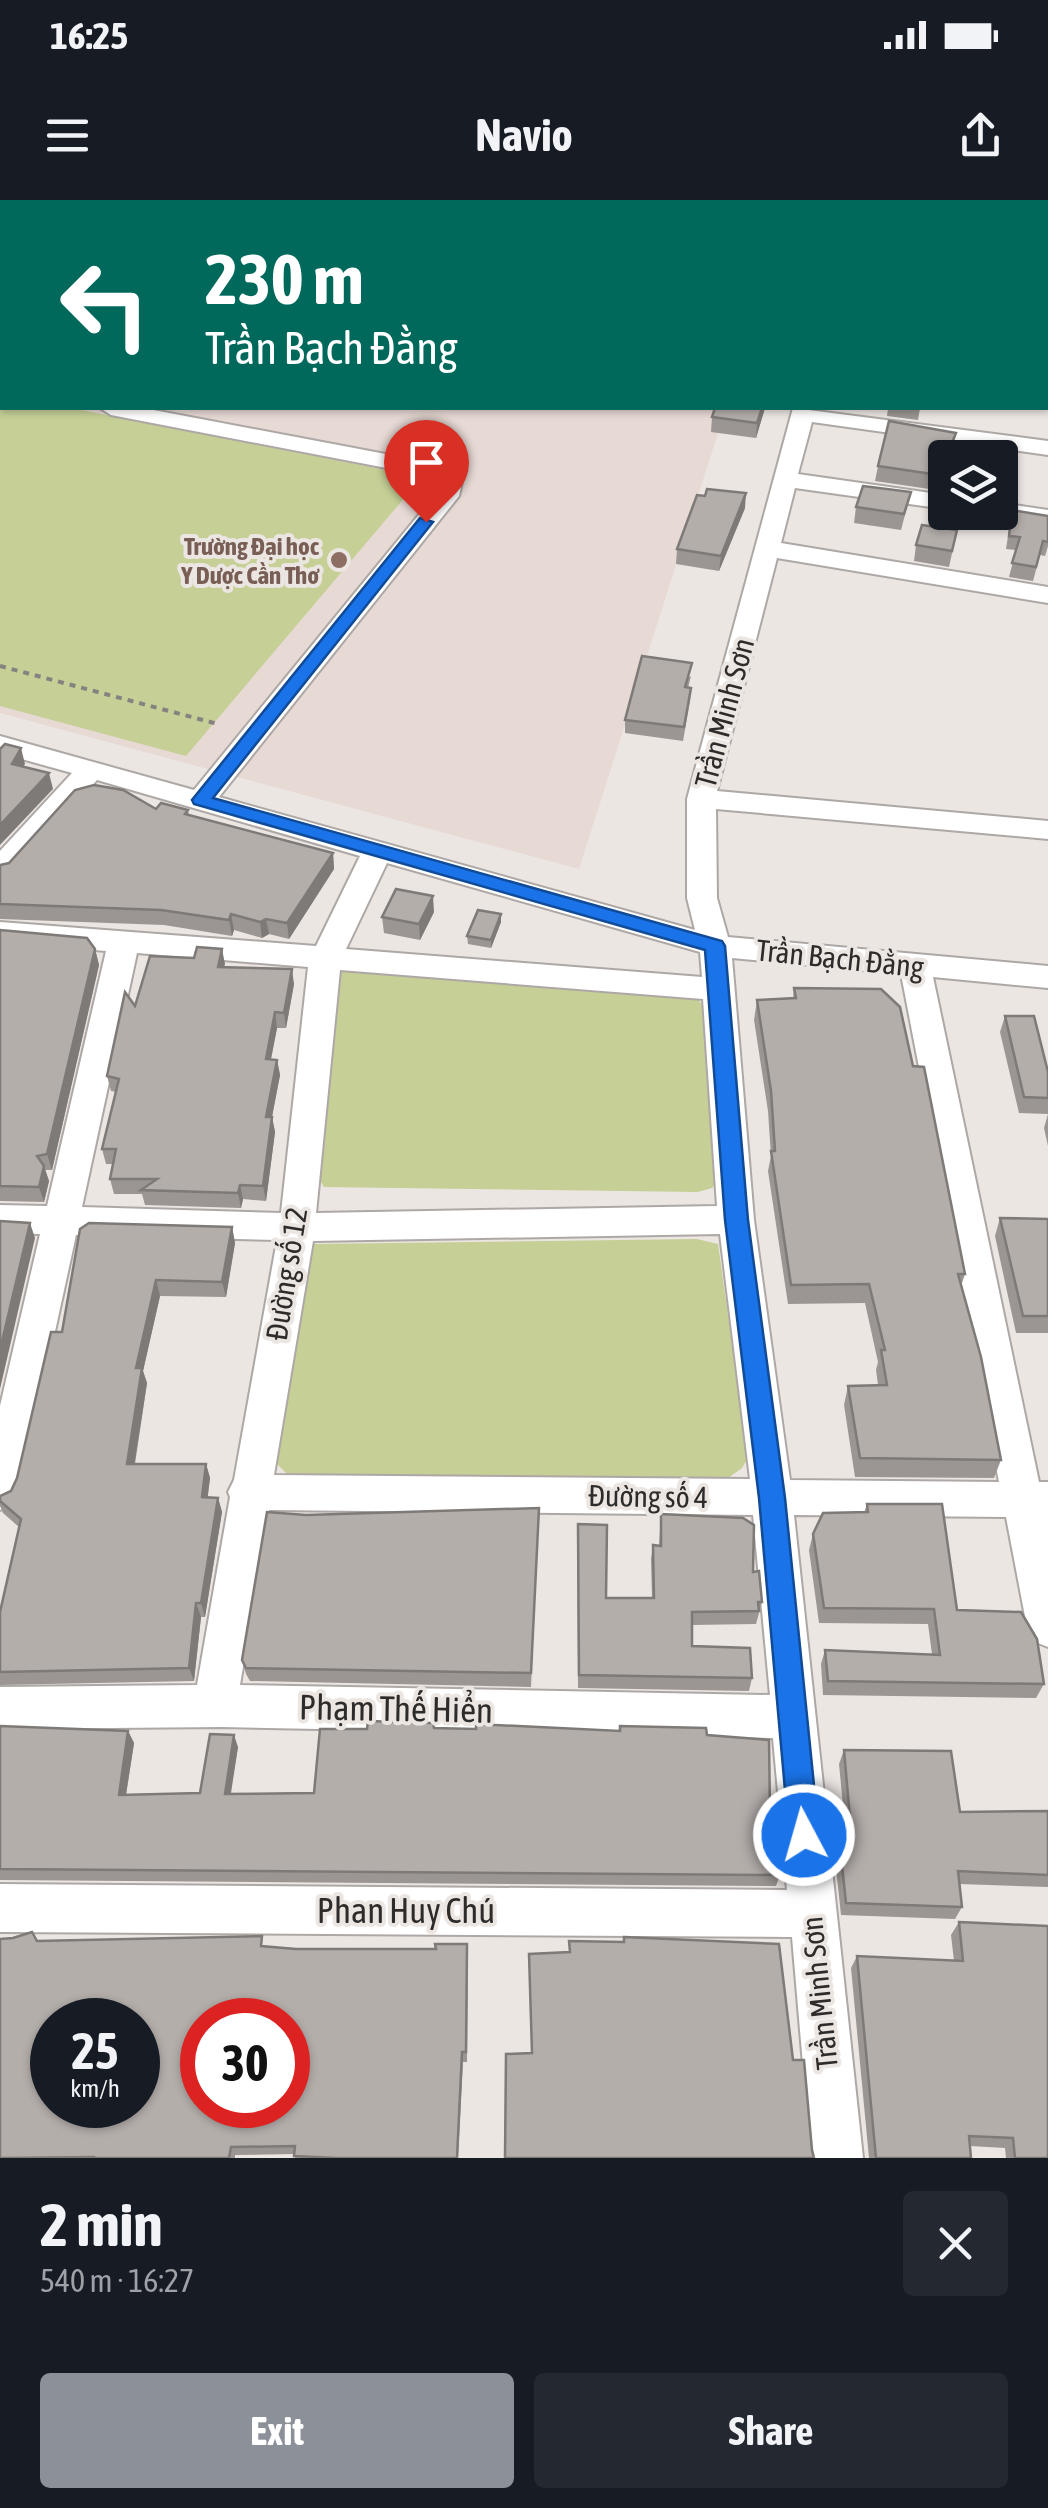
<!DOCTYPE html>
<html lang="en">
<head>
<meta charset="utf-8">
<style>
	body { margin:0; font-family:"Asap Condensed",sans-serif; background:#242831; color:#f1f3f6; height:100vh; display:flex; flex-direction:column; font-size:38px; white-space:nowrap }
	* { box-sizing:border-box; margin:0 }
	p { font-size:32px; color:#9ea1a6 }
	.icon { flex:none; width:55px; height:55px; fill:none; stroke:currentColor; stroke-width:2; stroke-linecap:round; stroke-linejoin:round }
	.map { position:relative; height:1958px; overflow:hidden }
	.panel { display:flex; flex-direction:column; background:#171b24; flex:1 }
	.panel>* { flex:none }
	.banner { position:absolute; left:0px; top:0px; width:1050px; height:210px; box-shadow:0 2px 8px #0004; background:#00695c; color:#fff; overflow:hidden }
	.fabs { position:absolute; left:928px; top:240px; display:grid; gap:20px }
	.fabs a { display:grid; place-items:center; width:90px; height:90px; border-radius:10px; background:#171b24; box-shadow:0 2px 8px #0004; font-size:50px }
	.speed { position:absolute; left:30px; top:1798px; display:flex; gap:20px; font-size:50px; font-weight:700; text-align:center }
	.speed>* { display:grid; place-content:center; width:130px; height:130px; border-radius:50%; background:#171b24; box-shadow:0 2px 8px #0004; line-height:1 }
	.speed small { font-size:25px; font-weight:400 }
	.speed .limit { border:15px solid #d22; background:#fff; color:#111 }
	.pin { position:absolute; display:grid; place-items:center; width:85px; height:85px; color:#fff; margin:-102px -42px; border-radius:50% 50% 50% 0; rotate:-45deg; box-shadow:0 0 10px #0007 }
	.pin .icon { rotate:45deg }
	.me { position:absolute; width:110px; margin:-55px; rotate:354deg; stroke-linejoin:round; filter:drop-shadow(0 0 8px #0008) }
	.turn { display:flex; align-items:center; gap:35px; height:210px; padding:0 40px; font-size:45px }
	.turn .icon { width:130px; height:130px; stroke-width:2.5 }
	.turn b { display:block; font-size:70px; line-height:85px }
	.round { display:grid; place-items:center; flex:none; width:105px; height:105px; border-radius:10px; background:#242831 }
	.overview { display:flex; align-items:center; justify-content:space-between; height:170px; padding:0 40px }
	h1 { font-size:60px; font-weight:700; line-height:75px }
	.cta { display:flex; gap:20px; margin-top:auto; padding:20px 40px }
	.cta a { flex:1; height:115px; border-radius:10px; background:#8c9099; color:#fff; font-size:40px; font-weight:700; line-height:115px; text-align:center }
	.cta a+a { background:#242831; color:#f1f3f6 }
	.status { display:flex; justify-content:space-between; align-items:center; height:70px; padding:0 50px; background:#171b24; direction:ltr }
	.status svg { height:28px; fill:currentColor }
	header { display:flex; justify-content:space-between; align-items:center; height:130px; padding:0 40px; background:#171b24; font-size:45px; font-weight:700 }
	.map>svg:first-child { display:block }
	.built { fill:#e7d9d4 }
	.green { fill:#c5cf96 }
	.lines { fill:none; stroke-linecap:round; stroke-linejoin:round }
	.minor-casing { stroke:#ada8a5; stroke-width:4 }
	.path { stroke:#868280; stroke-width:4; stroke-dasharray:6 6; stroke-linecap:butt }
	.minor { fill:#fff; fill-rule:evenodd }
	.wall { fill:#9b9693 }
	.shaded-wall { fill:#7e7a78 }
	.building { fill:#b4aeab; stroke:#7e7a78; stroke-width:2.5; fill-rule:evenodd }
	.route { fill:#1a73e8; stroke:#114b97; stroke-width:2.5 }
	.education-dot { fill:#8d6e63; stroke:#ece6e3; stroke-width:4 }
	.labels { text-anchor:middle; stroke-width:8; stroke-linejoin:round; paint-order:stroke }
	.far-education-label { font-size:25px; font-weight:bold; fill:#785e54; stroke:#ece6e3; text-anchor:end }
	.street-label { font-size:30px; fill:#2e2c2b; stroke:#ece6e3 }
	.near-street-label { font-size:35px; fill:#2e2c2b; stroke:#ece6e3 }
</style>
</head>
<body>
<div class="status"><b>16:25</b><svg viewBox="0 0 49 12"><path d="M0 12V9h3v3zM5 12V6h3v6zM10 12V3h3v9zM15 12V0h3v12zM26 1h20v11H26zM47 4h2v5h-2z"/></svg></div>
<header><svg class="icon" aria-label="menu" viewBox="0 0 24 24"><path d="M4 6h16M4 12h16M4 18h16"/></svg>Navio<svg class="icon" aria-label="share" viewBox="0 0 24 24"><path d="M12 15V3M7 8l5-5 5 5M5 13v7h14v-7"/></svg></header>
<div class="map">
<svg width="1048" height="1958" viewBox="0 0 1048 1958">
	<rect width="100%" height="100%" fill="#ece6e3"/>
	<path class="built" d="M 0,0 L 659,2 L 2,2 L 2,208 L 726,208 L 579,669 L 0,513 Z"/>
	<g class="green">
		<path d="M 0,194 L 2,208 L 71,208 L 422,277 L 186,556 L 0,506 Z"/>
		<path d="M 341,765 L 698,799 L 704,808 L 720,977 L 712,988 L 698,992 L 324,987 L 316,973 L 332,779 Z"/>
		<path d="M 697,1039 L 718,1044 L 748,1258 L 742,1268 L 728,1278 L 287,1274 L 275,1262 L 314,1044 Z"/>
	</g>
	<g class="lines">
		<g class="minor-casing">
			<g id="minor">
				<path d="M 0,84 L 2,85 L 2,100 L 0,100 Z"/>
				<path d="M 0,179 L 2,180 L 2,194 L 0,193 Z"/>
				<path d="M 100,208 L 143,208 L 433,263 L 452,270 L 462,282 L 459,296 L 219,597 L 695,730 L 687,698 L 687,599 L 793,208 L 1048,241 L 1048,255 L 812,222 L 798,274 L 945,295 L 945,309 L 795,288 L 781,343 L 1048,387 L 1048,403 L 777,358 L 717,591 L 1048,621 L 1048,639 L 716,609 L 717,698 L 728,737 L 1048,766 L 1048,788 L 933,777 L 1039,1282 L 1048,1282 L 1048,1447 L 1033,1441 L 1027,1427 L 1006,1317 L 794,1315 L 863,1958 L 811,1958 L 792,1737 L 0,1732 L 0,1684 L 787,1690 L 773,1538 L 222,1527 L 0,1529 L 0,1487 L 197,1485 L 230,1297 L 228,1292 L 234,1280 L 277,1040 L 76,1035 L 20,1292 L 14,1304 L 0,1310 L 0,1206 L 40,1034 L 0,1033 L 0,1005 L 47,1006 L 106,751 L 0,742 L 0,722 L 316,746 L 360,656 L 97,580 L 11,676 L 0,679 L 0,651 L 72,573 L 0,553 L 0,536 L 194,590 L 439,290 L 438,281 L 428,276 L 111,215 ZM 387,663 L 700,752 L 702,777 L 346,749 ZM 137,753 L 308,767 L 281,1013 L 82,1007 ZM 732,758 L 901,774 L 999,1282 L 790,1280 L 754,1020 ZM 340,770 L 703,799 L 717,1006 L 316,1013 ZM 720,1034 L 750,1279 L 274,1275 L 313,1041 ZM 269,1310 L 753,1315 L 770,1495 L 240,1485 Z"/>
				<path d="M 1000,303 L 1048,310 L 1048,324 L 992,315 L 990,312 L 1000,312 Z"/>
			</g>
		</g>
		<path class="path" d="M 0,466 L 218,524"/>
		<use href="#minor" class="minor"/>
	</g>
	<g class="wall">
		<path d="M 715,208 L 765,208 L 756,238 L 711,232 L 712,217 Z"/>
		<path d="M 888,208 L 920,208 L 918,220 L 887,216 Z"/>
		<path d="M 956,233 L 953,248 L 949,258 L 945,258 L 936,290 L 875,281 L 878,266 Z"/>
		<path d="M 911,292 L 901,330 L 854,323 L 856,307 Z"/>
		<path d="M 705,296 L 745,308 L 719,371 L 676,364 L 677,349 Z"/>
		<path d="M 1012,310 L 1048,316 L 1048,346 L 1045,356 L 1040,355 L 1033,381 L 1009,377 L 1016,350 L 1006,349 Z"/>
		<path d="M 957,330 L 949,367 L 914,361 L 916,345 Z"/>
		<path d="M 691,476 L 688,488 L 691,488 L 690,501 L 683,541 L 625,533 L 625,520 Z"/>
		<path d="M 156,609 L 188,610 L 189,615 L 333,653 L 334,669 L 289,739 L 269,734 L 262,738 L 234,730 L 232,736 L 164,725 L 0,719 L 0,665 L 9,663 Z"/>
		<path d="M 434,712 L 420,740 L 384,733 L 382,717 Z"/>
		<path d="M 501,714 L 501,722 L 491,748 L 468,744 L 467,736 Z"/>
		<path d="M 0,731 L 95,749 L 99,765 L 52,970 L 45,970 L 49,981 L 44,1002 L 0,1001 Z"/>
		<path d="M 222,749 L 224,767 L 294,784 L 286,828 L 277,828 L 271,859 L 277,860 L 280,875 L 272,917 L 275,932 L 266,1001 L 243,999 L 241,1008 L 145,1005 L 142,994 L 114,994 L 110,979 L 113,964 L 106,964 L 102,949 L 116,892 L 111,891 L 107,876 L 194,758 Z"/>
		<path d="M 794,788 L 913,866 L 965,1074 L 961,1086 L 1001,1260 L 994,1278 L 855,1277 L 844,1205 L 848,1186 L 878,1185 L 876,1170 L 878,1162 L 865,1103 L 788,1104 L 768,971 L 771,956 L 768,911 L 754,820 L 757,800 L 793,798 Z"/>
		<path d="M 1005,816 L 1048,872 L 1048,914 L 1019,913 L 1000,832 Z"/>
		<path d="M 1048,914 L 1048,946 L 1044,928 Z"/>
		<path d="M 1000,1018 L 1048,1019 L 1048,1133 L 1016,1133 L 995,1036 Z"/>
		<path d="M 232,1027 L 235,1043 L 226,1097 L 160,1096 L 143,1171 L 147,1183 L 135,1264 L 206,1264 L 210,1278 L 207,1298 L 218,1298 L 222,1312 L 205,1417 L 201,1417 L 194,1481 L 0,1485 L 0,1412 L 19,1327 L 3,1313 L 0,1306 L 0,1296 L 11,1291 L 17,1278 L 62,1132 Z"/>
		<path d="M 867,1304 L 957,1410 L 1044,1484 L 1036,1498 L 823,1495 L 821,1464 L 825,1450 L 932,1454 L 928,1424 L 819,1423 L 809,1350 L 813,1334 L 864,1313 Z"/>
		<path d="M 539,1308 L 531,1487 L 250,1481 L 246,1474 L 242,1460 L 306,1315 Z"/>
		<path d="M 661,1314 L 753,1372 L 762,1402 L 756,1424 L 692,1425 L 692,1446 L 752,1478 L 749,1491 L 578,1488 L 577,1338 L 606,1398 L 652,1398 L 651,1359 L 653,1345 L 659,1346 Z"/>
		<path d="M 0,1526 L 128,1531 L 134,1543 L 126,1595 L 200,1593 L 238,1547 L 230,1594 L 314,1593 L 434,1528 L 707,1535 L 770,1611 L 780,1675 L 776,1686 L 0,1680 Z"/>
		<path d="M 844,1550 L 960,1612 L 1048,1611 L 1048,1687 L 959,1684 L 962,1707 L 955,1719 L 841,1715 L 832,1631 L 837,1614 L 844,1616 L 839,1564 Z"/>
		<path d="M 959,1722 L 1048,1958 L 1006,1958 L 1005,1948 L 970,1946 L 971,1958 L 869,1958 L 851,1768 L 857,1756 L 954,1761 L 951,1735 Z"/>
		<path d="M 37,1741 L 265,1747 L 468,1754 L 467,1862 L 463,1862 L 458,1958 L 295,1958 L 295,1954 L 235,1955 L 235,1958 L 0,1958 Z"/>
	</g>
	<g class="shaded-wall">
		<path d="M 762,208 L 765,208 L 756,238 L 757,223 Z"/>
		<path d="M 956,233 L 949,258 L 946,258 Z"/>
		<path d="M 945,259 L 945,267 L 936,290 L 939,275 Z"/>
		<path d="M 746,293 L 745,308 L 719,371 L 721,356 Z"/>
		<path d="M 21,548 L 25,564 L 16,579 L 12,564 Z"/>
		<path d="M 49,573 L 53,589 L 0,645 L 0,625 Z"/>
		<path d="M 333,653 L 334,669 L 289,739 L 287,723 Z"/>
		<path d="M 433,696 L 434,712 L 420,740 L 419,724 Z"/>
		<path d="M 231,714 L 234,730 L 232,736 L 229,720 Z"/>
		<path d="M 501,714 L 501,722 L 491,748 L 491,740 Z"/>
		<path d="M 266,719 L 269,734 L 262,738 L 260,722 Z"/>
		<path d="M 95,749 L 99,765 L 52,970 L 47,954 Z"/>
		<path d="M 222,749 L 225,764 L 220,782 L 218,767 Z"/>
		<path d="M 292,769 L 294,784 L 286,828 L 284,813 Z"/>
		<path d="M 275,812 L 277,828 L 268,874 L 266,859 Z"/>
		<path d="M 277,860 L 280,875 L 269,932 L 266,917 Z"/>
		<path d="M 272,917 L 275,932 L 266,1001 L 263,986 Z"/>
		<path d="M 44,966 L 49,981 L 44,1002 L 39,987 Z"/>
		<path d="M 240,985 L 243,999 L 241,1008 L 238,993 Z"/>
		<path d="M 30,1023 L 35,1038 L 0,1189 L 0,1150 Z"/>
		<path d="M 232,1027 L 235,1043 L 226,1097 L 222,1082 Z"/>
		<path d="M 156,1080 L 160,1096 L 143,1171 L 147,1183 L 132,1279 L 127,1264 L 136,1168 Z"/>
		<path d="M 206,1264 L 210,1278 L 206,1312 L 202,1297 Z"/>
		<path d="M 218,1298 L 222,1312 L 205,1417 L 201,1403 Z"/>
		<path d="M 196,1403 L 201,1417 L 194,1481 L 189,1468 Z"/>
		<path d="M 128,1531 L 134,1543 L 124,1607 L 119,1595 Z"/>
		<path d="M 234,1535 L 238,1547 L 229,1606 L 225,1594 Z"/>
	</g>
	<g class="building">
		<path d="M 0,0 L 98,0 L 99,2 L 2,2 L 2,29 L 0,29 Z"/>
		<path d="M 946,0 L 1048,0 L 1048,38 L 1048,2 L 945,2 Z"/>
		<path d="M 715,208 L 762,208 L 757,223 L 712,217 Z"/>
		<path d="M 889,221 L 956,233 L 939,275 L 878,266 Z"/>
		<path d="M 863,286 L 911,292 L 904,314 L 856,307 Z"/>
		<path d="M 707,289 L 746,293 L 721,356 L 677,349 L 697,295 L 705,296 Z"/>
		<path d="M 1012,310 L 1048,316 L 1048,342 L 1043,341 L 1036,367 L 1012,363 L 1020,337 L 1009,336 Z"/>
		<path d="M 922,325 L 957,330 L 952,351 L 916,345 Z"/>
		<path d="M 642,456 L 692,463 L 685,487 L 691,488 L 684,527 L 625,520 Z"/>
		<path d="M 5,544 L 21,548 L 12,564 L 49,573 L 0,625 L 0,549 Z"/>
		<path d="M 94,585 L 123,590 L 156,609 L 161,603 L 188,610 L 185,614 L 333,653 L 287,723 L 266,719 L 260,722 L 231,714 L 229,720 L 161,710 L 0,704 L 0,665 L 9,663 L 75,590 Z"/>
		<path d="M 396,689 L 433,696 L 419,724 L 382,717 Z"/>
		<path d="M 478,710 L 501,714 L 491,740 L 467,736 Z"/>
		<path d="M 0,730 L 87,738 L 95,749 L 47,954 L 37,956 L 44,966 L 39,987 L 0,986 Z"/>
		<path d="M 197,747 L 222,749 L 218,767 L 292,769 L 284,813 L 275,812 L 266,859 L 277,860 L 266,917 L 272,917 L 263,986 L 240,985 L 238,993 L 141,990 L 157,979 L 110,979 L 116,949 L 102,949 L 119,879 L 107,876 L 125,792 L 135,806 L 150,756 L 194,758 Z"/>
		<path d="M 794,788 L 881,789 L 900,807 L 913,866 L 924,867 L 965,1074 L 958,1074 L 981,1157 L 1001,1260 L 860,1258 L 848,1186 L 887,1185 L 881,1150 L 885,1150 L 869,1084 L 791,1085 L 771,951 L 775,951 L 771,891 L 757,800 L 796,798 Z"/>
		<path d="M 1005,816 L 1034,816 L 1048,872 L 1048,898 L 1024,897 Z"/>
		<path d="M 1000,1018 L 1048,1019 L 1048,1116 L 1023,1116 Z"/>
		<path d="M 0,1021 L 30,1023 L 0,1150 Z"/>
		<path d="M 89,1023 L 232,1027 L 222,1082 L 156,1080 L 136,1168 L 142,1168 L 127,1264 L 206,1264 L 202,1297 L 218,1298 L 201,1403 L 196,1403 L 189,1468 L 0,1472 L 0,1412 L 21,1319 L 0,1301 L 0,1296 L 11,1291 L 17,1278 L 51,1132 L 62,1132 L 80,1029 Z"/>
		<path d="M 867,1304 L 942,1304 L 957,1410 L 1021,1412 L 1037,1439 L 1044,1484 L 828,1481 L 825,1450 L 940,1455 L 934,1409 L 824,1408 L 813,1334 L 823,1313 L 868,1312 Z"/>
		<path d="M 539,1308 L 531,1473 L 246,1468 L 242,1460 L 267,1312 L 306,1315 Z"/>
		<path d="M 661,1314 L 743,1318 L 754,1325 L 753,1372 L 759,1371 L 762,1402 L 758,1402 L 759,1411 L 692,1412 L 692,1446 L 750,1448 L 752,1478 L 579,1475 L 578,1324 L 607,1325 L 606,1398 L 654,1398 L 653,1345 L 661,1346 Z"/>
		<path d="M 368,1521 L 433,1523 L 434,1528 L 476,1529 L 476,1524 L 620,1531 L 620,1526 L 706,1528 L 707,1535 L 769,1540 L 770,1611 L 777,1613 L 780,1675 L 0,1669 L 0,1526 L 128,1531 L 119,1595 L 200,1593 L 210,1534 L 234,1535 L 225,1594 L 314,1593 L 320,1529 L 367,1529 Z"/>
		<path d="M 844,1550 L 951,1551 L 960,1612 L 1048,1611 L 1048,1675 L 958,1671 L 962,1707 L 846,1703 L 837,1618 L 837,1614 L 850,1618 Z"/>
		<path d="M 959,1722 L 1048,1726 L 1048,1958 L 1015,1958 L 1013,1938 L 969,1936 L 971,1958 L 876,1958 L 857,1756 L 963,1761 Z"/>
		<path d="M 32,1732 L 37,1741 L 262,1736 L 261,1746 L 296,1749 L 436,1749 L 435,1744 L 467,1744 L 466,1852 L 462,1852 L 457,1958 L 337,1958 L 294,1956 L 295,1946 L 231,1947 L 229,1958 L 94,1958 L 94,1957 L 0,1958 L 0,1739 L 13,1738 ZM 52,1820 L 138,1820 L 138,1905 L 52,1905 ZM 202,1820 L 288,1820 L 288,1905 L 202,1905 Z"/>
		<path d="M 624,1737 L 779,1744 L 793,1860 L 804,1860 L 812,1950 L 814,1958 L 505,1958 L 506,1854 L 532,1853 L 529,1754 L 570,1752 L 569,1741 L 624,1742 Z"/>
	</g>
	<path class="route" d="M 420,318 L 433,322 L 213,598 L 722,741 L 725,746 L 748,1020 L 785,1298 L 819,1635 L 814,1646 L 804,1650 L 793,1646 L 789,1635 L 759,1298 L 725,1020 L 705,750 L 194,604 L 192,600 Z"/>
	<circle class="education-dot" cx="339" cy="360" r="10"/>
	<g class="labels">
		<g class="far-education-label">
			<text x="319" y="355">Trường Đại học<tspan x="319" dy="29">Y Dược Cần Thơ</tspan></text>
		</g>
		<g class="street-label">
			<text transform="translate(725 513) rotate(-75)" y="10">Trần Minh Sơn</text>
			<text transform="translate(840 759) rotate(6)" y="10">Trần Bạch Đằng</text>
			<text transform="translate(287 1074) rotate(-81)" y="10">Đường số 12</text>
			<text transform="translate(648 1297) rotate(1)" y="10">Đường số 4</text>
			<text transform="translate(820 1793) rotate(-96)" y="10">Trần Minh Sơn</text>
		</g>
		<g class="near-street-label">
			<text transform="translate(396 1509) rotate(1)" y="12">Phạm Thế Hiển</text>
			<text x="406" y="1723">Phan Huy Chú</text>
		</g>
	</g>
</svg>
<div class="fabs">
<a><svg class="icon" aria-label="layers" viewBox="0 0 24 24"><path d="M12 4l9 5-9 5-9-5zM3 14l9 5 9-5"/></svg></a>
</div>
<div class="speed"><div>25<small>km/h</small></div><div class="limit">30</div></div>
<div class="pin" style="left:426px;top:322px;background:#d93025"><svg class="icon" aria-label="arrive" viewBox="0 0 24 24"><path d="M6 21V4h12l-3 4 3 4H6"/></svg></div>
<svg class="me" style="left:804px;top:1635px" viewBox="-20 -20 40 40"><circle r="17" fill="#1a73e8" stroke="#fff" stroke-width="3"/><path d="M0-11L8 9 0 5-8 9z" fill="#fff"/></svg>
<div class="banner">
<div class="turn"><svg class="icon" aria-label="left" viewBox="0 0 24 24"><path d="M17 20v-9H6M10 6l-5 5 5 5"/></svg><div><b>230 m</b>Trần Bạch Đằng</div></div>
</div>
</div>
<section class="panel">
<div class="overview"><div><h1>2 min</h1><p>540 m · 16:27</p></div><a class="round"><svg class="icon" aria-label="close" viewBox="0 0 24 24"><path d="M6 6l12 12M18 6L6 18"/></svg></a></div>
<div class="cta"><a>Exit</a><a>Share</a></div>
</section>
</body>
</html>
